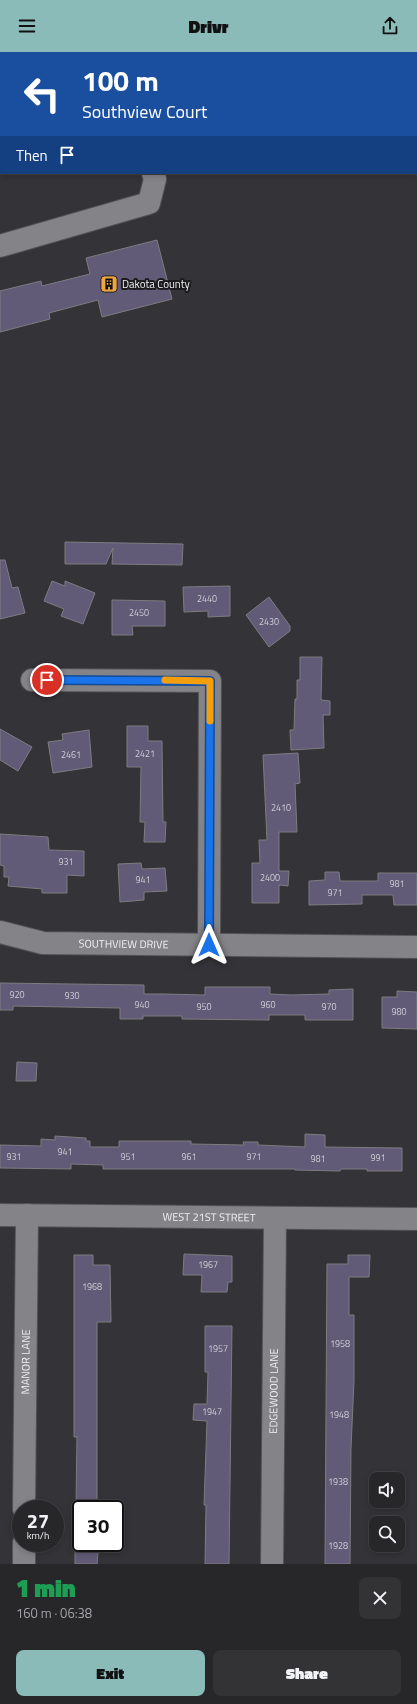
<!DOCTYPE html>
<html lang="en">
<head>
<meta charset="utf-8">
<style>
	body { margin:0; font-family:"Titillium Web",sans-serif; background:#333235; color:#f1f3f6; height:100vh; display:flex; flex-direction:column; font-size:15px; white-space:nowrap }
	* { box-sizing:border-box; margin:0 }
	p { font-size:13px; color:#a4a5a8 }
	.icon { flex:none; width:22px; height:22px; fill:none; stroke:currentColor; stroke-width:2; stroke-linecap:round; stroke-linejoin:round }
	.map { position:relative; height:1512px; overflow:hidden }
	.drawer { display:flex; flex-direction:column; background:#272629; flex:1 }
	.drawer>* { flex:none }
	.banner { position:absolute; left:0px; top:0px; width:417px; height:122px; box-shadow:0 2px 6px #0003,0 0 0 1px #434346; background:#1a4fa0; color:#fff; overflow:hidden }
	.fabs { position:absolute; left:369px; top:1420px; display:grid; gap:8px }
	.fabs a { display:grid; place-items:center; width:36px; height:36px; border-radius:8px; background:#272629; box-shadow:0 2px 6px #0003,0 0 0 1px #434346; font-size:20px }
	.speed { position:absolute; left:12px; top:1448px; display:flex; gap:8px; font-size:20px; font-weight:700; text-align:center }
	.speed>* { display:grid; place-content:center; width:52px; height:52px; border-radius:50%; background:#272629; box-shadow:0 2px 6px #0003,0 0 0 1px #434346; line-height:1 }
	.speed small { font-size:10px; font-weight:400 }
	.speed .limit { border:2px solid #111; border-radius:6px; background:#fff; color:#111 }
	.pin { position:absolute; display:grid; place-items:center; width:34px; height:34px; color:#fff; margin:-17px; border:2px solid #fff; border-radius:50%; box-shadow:0 1px 4px #0007 }
	.me { position:absolute; width:44px; margin:-22px; rotate:0deg; stroke-linejoin:round; filter:drop-shadow(0 0 3px #0008) }
	.turn { display:flex; align-items:center; gap:14px; height:84px; padding:0 16px; font-size:18px }
	.turn .icon { width:52px; height:52px; stroke-width:2.5 }
	.turn b { display:block; font-size:28px; line-height:34px }
	.then { display:flex; align-items:center; height:38px; padding:0 16px; background:#0003; gap:8px; font-size:15px }
	.round { display:grid; place-items:center; flex:none; width:42px; height:42px; border-radius:8px; background:#333235 }
	.head { display:flex; align-items:center; justify-content:space-between; height:68px; padding:0 16px }
	h1 { font-size:24px; font-weight:800; line-height:30px; color:#1e9e55 }
	.cta { display:flex; gap:8px; margin-top:auto; padding:8px 16px }
	.cta a { flex:1; height:46px; border-radius:8px; background:#8bbbb9; color:#111; font-size:16px; font-weight:800; line-height:46px; text-align:center }
	.cta a+a { background:#333235; color:#f1f3f6 }
	header { display:flex; justify-content:space-between; align-items:center; height:52px; padding:0 16px; background:#8bbbb9; color:#111; font-size:18px; font-weight:800 }
	.map>svg:first-child { display:block }
	.building { fill:#625b77; stroke:#7d7c81 }
	.lines { fill:none; stroke-linecap:round; stroke-linejoin:round }
	.minor-casing { stroke:#535255; stroke-width:24 }
	.major-casing { stroke:#535255; stroke-width:24 }
	.minor { stroke:#848388; stroke-width:22 }
	.major { stroke:#a88559; stroke-width:22 }
	.route-casing { stroke:#114b97; stroke-width:10 }
	.route { stroke:#1a73e8; stroke-width:7 }
	.slow { stroke:#f59e0b; stroke-width:7 }
	.labels { text-anchor:middle; stroke-width:4; stroke-linejoin:round; paint-order:stroke }
	.number-label { font-size:9px; fill:#cdcbd4 }
	.poi-label { font-size:11px; fill:#f1f0f3; stroke:#1b1b1d; text-anchor:start }
	.street-label { font-size:11px; fill:#f1f0f3; stroke:#1b1b1d }
</style>
</head>
<body>
<header><svg class="icon" aria-label="menu" viewBox="0 0 24 24"><path d="M4 6h16M4 12h16M4 18h16"/></svg>Drivr<svg class="icon" aria-label="share" viewBox="0 0 24 24"><path d="M12 15V3M7 8l5-5 5 5M5 13v7h14v-7"/></svg></header>
<div class="map">
<svg width="417" height="1512" viewBox="0 0 417 1512">
	<rect width="100%" height="100%" fill="#343337"/>
	<g class="building">
		<path d="M 157,188 L 172,247 L 102,265 L 98,248 L 49,261 L 50,267 L 0,280 L 0,239 L 41,229 L 42,234 L 90,222 L 86,206 Z"/>
		<path d="M 65,490 L 183,492 L 182,513 L 112,512 L 113,496 L 106,512 L 65,512 Z"/>
		<path d="M 0,508 L 5,508 L 12,536 L 18,535 L 25,561 L 0,567 Z"/>
		<path d="M 52,529 L 65,534 L 65,529 L 95,541 L 83,572 L 61,564 L 64,557 L 44,549 Z"/>
		<path d="M 230,534 L 230,564 L 208,565 L 208,559 L 184,560 L 183,535 Z"/>
		<path d="M 269,545 L 290,574 L 290,579 L 269,595 L 246,563 Z"/>
		<path d="M 112,548 L 165,549 L 165,574 L 132,574 L 133,583 L 112,583 Z"/>
		<path d="M 300,605 L 322,605 L 321,648 L 330,649 L 330,663 L 323,663 L 324,696 L 291,698 L 290,678 L 294,678 L 295,647 L 297,647 L 297,628 L 300,628 Z"/>
		<path d="M 127,674 L 148,674 L 148,689 L 162,689 L 163,770 L 166,770 L 165,790 L 144,790 L 145,770 L 140,770 L 141,715 L 127,715 Z"/>
		<path d="M 0,677 L 32,695 L 18,719 L 0,708 Z"/>
		<path d="M 89,678 L 92,715 L 53,721 L 48,690 L 63,688 L 62,682 Z"/>
		<path d="M 298,701 L 300,731 L 295,732 L 297,780 L 279,780 L 279,819 L 289,819 L 288,834 L 279,833 L 279,851 L 252,851 L 252,811 L 260,811 L 259,788 L 267,788 L 263,703 Z"/>
		<path d="M 0,782 L 48,785 L 49,798 L 84,799 L 84,824 L 67,823 L 67,841 L 42,841 L 42,837 L 8,834 L 9,825 L 4,825 L 4,814 L 0,813 Z"/>
		<path d="M 141,811 L 142,817 L 165,816 L 167,839 L 144,840 L 144,848 L 120,850 L 118,812 Z"/>
		<path d="M 325,820 L 339,820 L 340,829 L 378,829 L 378,821 L 417,821 L 417,853 L 394,853 L 393,843 L 362,843 L 362,852 L 309,853 L 309,829 L 325,828 Z"/>
		<path d="M 0,931 L 144,933 L 144,942 L 164,942 L 205,943 L 205,935 L 270,935 L 270,942 L 291,943 L 329,942 L 329,938 L 353,937 L 353,968 L 305,968 L 305,963 L 269,963 L 269,968 L 182,967 L 182,964 L 143,964 L 143,967 L 120,967 L 120,956 L 13,954 L 13,958 L 0,958 Z"/>
		<path d="M 397,939 L 417,940 L 417,977 L 382,976 L 382,945 L 397,945 Z"/>
		<path d="M 17,1010 L 37,1011 L 36,1029 L 16,1029 Z"/>
		<path d="M 305,1082 L 325,1083 L 325,1095 L 402,1096 L 402,1119 L 367,1119 L 367,1117 L 341,1117 L 340,1119 L 295,1118 L 295,1117 L 103,1117 L 103,1113 L 71,1112 L 71,1117 L 0,1116 L 0,1093 L 41,1094 L 41,1087 L 55,1088 L 55,1084 L 86,1086 L 86,1089 L 90,1089 L 90,1095 L 119,1095 L 119,1089 L 191,1089 L 191,1092 L 244,1093 L 243,1090 L 258,1090 L 258,1093 L 305,1095 Z"/>
		<path d="M 184,1202 L 232,1204 L 232,1230 L 228,1230 L 227,1240 L 201,1240 L 202,1223 L 183,1223 Z"/>
		<path d="M 74,1203 L 93,1203 L 93,1213 L 110,1213 L 111,1270 L 97,1270 L 97,1454 L 76,1454 L 77,1385 L 74,1385 Z"/>
		<path d="M 348,1203 L 370,1203 L 369,1225 L 349,1225 L 349,1263 L 354,1263 L 354,1329 L 351,1396 L 350,1512 L 325,1512 L 327,1212 L 348,1212 Z"/>
		<path d="M 205,1274 L 232,1274 L 229,1512 L 205,1512 L 206,1453 L 204,1453 L 207,1369 L 193,1368 L 194,1352 L 207,1352 L 208,1320 L 205,1320 Z"/>
		<path d="M 75,1491 L 99,1491 L 97,1512 L 75,1512 Z"/>
	</g>
	<g class="lines">
		<g class="minor-casing">
			<g id="minor">
				<path d="M 0,194 L 149,151 L 155,127 L 153,121"/>
				<path d="M 32,628 L 210,629 L 209,893"/>
				<path id="s1" d="M 0,880 L 43,891 L 417,895"/>
				<path id="s2" d="M 0,1163 L 417,1167"/>
				<path id="s3" d="M 24,1457 L 27,1163"/>
				<path d="M 24,1512 L 24,1491"/>
				<path id="s4" d="M 272,1512 L 275,1166"/>
			</g>
		</g>
		<g class="major-casing">
			<g id="major">
				<path d="M 220,1 L 223,0"/>
				<path d="M 0,84 L 1,84"/>
			</g>
		</g>
		<use href="#minor" class="minor"/>
		<use href="#major" class="major"/>
	</g>
	<g class="lines">
		<g class="route-casing">
			<path id="route" d="M 47,628 L 210,629 L 209,893"/>
		</g>
		<use href="#route" class="route"/>
		<path class="slow" d="M 165,628 L 210,629 L 210,669"/>
	</g>
	<defs>
		<g id="building-square" transform="scale(0.9)"><rect x="-9" y="-9" width="18" height="18" rx="4" fill="#f0a63f" stroke="#1b1b1d"/><path d="M-4-6H4V6H1V3H-1V6H-4ZM-2.5-4.3h1.7v1.8h-1.7ZM.8-4.3h1.7v1.8H.8ZM-2.5-1h1.7V.8h-1.7ZM.8-1h1.7V.8H.8Z" fill="#111"/></g>
	</defs>
	<g fill-rule="evenodd">
		<use href="#building-square" x="109" y="232"/>
	</g>
	<g class="labels">
		<g class="number-label">
			<text x="207" y="550">2440</text>
			<text x="139" y="564">2450</text>
			<text x="269" y="573">2430</text>
			<text x="145" y="705">2421</text>
			<text x="71" y="706">2461</text>
			<text x="281" y="759">2410</text>
			<text x="66" y="813">931</text>
			<text x="270" y="829">2400</text>
			<text x="143" y="831">941</text>
			<text x="397" y="835">981</text>
			<text x="335" y="844">971</text>
			<text x="17" y="946">920</text>
			<text x="72" y="947">930</text>
			<text x="142" y="956">940</text>
			<text x="268" y="956">960</text>
			<text x="204" y="958">950</text>
			<text x="329" y="958">970</text>
			<text x="399" y="963">980</text>
			<text x="65" y="1103">941</text>
			<text x="14" y="1108">931</text>
			<text x="128" y="1108">951</text>
			<text x="189" y="1108">961</text>
			<text x="254" y="1108">971</text>
			<text x="378" y="1109">991</text>
			<text x="318" y="1110">981</text>
			<text x="208" y="1216">1967</text>
			<text x="92" y="1238">1968</text>
			<text x="340" y="1295">1958</text>
			<text x="218" y="1300">1957</text>
			<text x="212" y="1363">1947</text>
			<text x="339" y="1366">1948</text>
			<text x="338" y="1433">1938</text>
			<text x="338" y="1497">1928</text>
		</g>
		<g class="poi-label">
			<text x="122" y="236">Dakota County</text>
		</g>
		<g class="street-label">
			<text dy="4" stroke="none"><textPath href="#s1" startOffset="125">SOUTHVIEW DRIVE</textPath></text>
			<text dy="4" stroke="none"><textPath href="#s2" startOffset="209">WEST 21ST STREET</textPath></text>
			<text dy="4" stroke="none"><textPath href="#s3" startOffset="147">MANOR LANE</textPath></text>
			<text dy="4" stroke="none"><textPath href="#s4" startOffset="173">EDGEWOOD LANE</textPath></text>
		</g>
	</g>
</svg>
<div class="fabs">
<a><svg class="icon" aria-label="sound" viewBox="0 0 24 24"><path d="M4 9h4l5-4v14l-5-4H4zM17 9q2 3 0 6"/></svg></a>
<a><svg class="icon" aria-label="search" viewBox="0 0 24 24"><circle cx="10" cy="10" r="6"/><path d="M15 15l6 6"/></svg></a>
</div>
<div class="speed"><div>27<small>km/h</small></div><div class="limit">30</div></div>
<div class="pin" style="left:47px;top:628px;background:#d93025"><svg class="icon" aria-label="arrive" viewBox="0 0 24 24"><path d="M6 21V4h12l-3 4 3 4H6"/></svg></div>
<svg class="me" style="left:209px;top:893px" viewBox="-20 -20 40 40"><path d="M0-17L14 15 0 8-14 15z" fill="#1a73e8" stroke="#fff" stroke-width="4"/></svg>
<div class="banner">
<div class="turn"><svg class="icon" aria-label="left" viewBox="0 0 24 24"><path d="M17 20v-9H6M10 6l-5 5 5 5"/></svg><div><b>100 m</b>Southview Court</div></div>
<div class="then">Then<svg class="icon" aria-label="arrive" viewBox="0 0 24 24"><path d="M6 21V4h12l-3 4 3 4H6"/></svg></div>
</div>
</div>
<section class="drawer">
<div class="head"><div><h1>1 min</h1><p>160 m · 06:38</p></div><a class="round"><svg class="icon" aria-label="close" viewBox="0 0 24 24"><path d="M6 6l12 12M18 6L6 18"/></svg></a></div>
<div class="cta"><a>Exit</a><a>Share</a></div>
</section>
</body>
</html>
